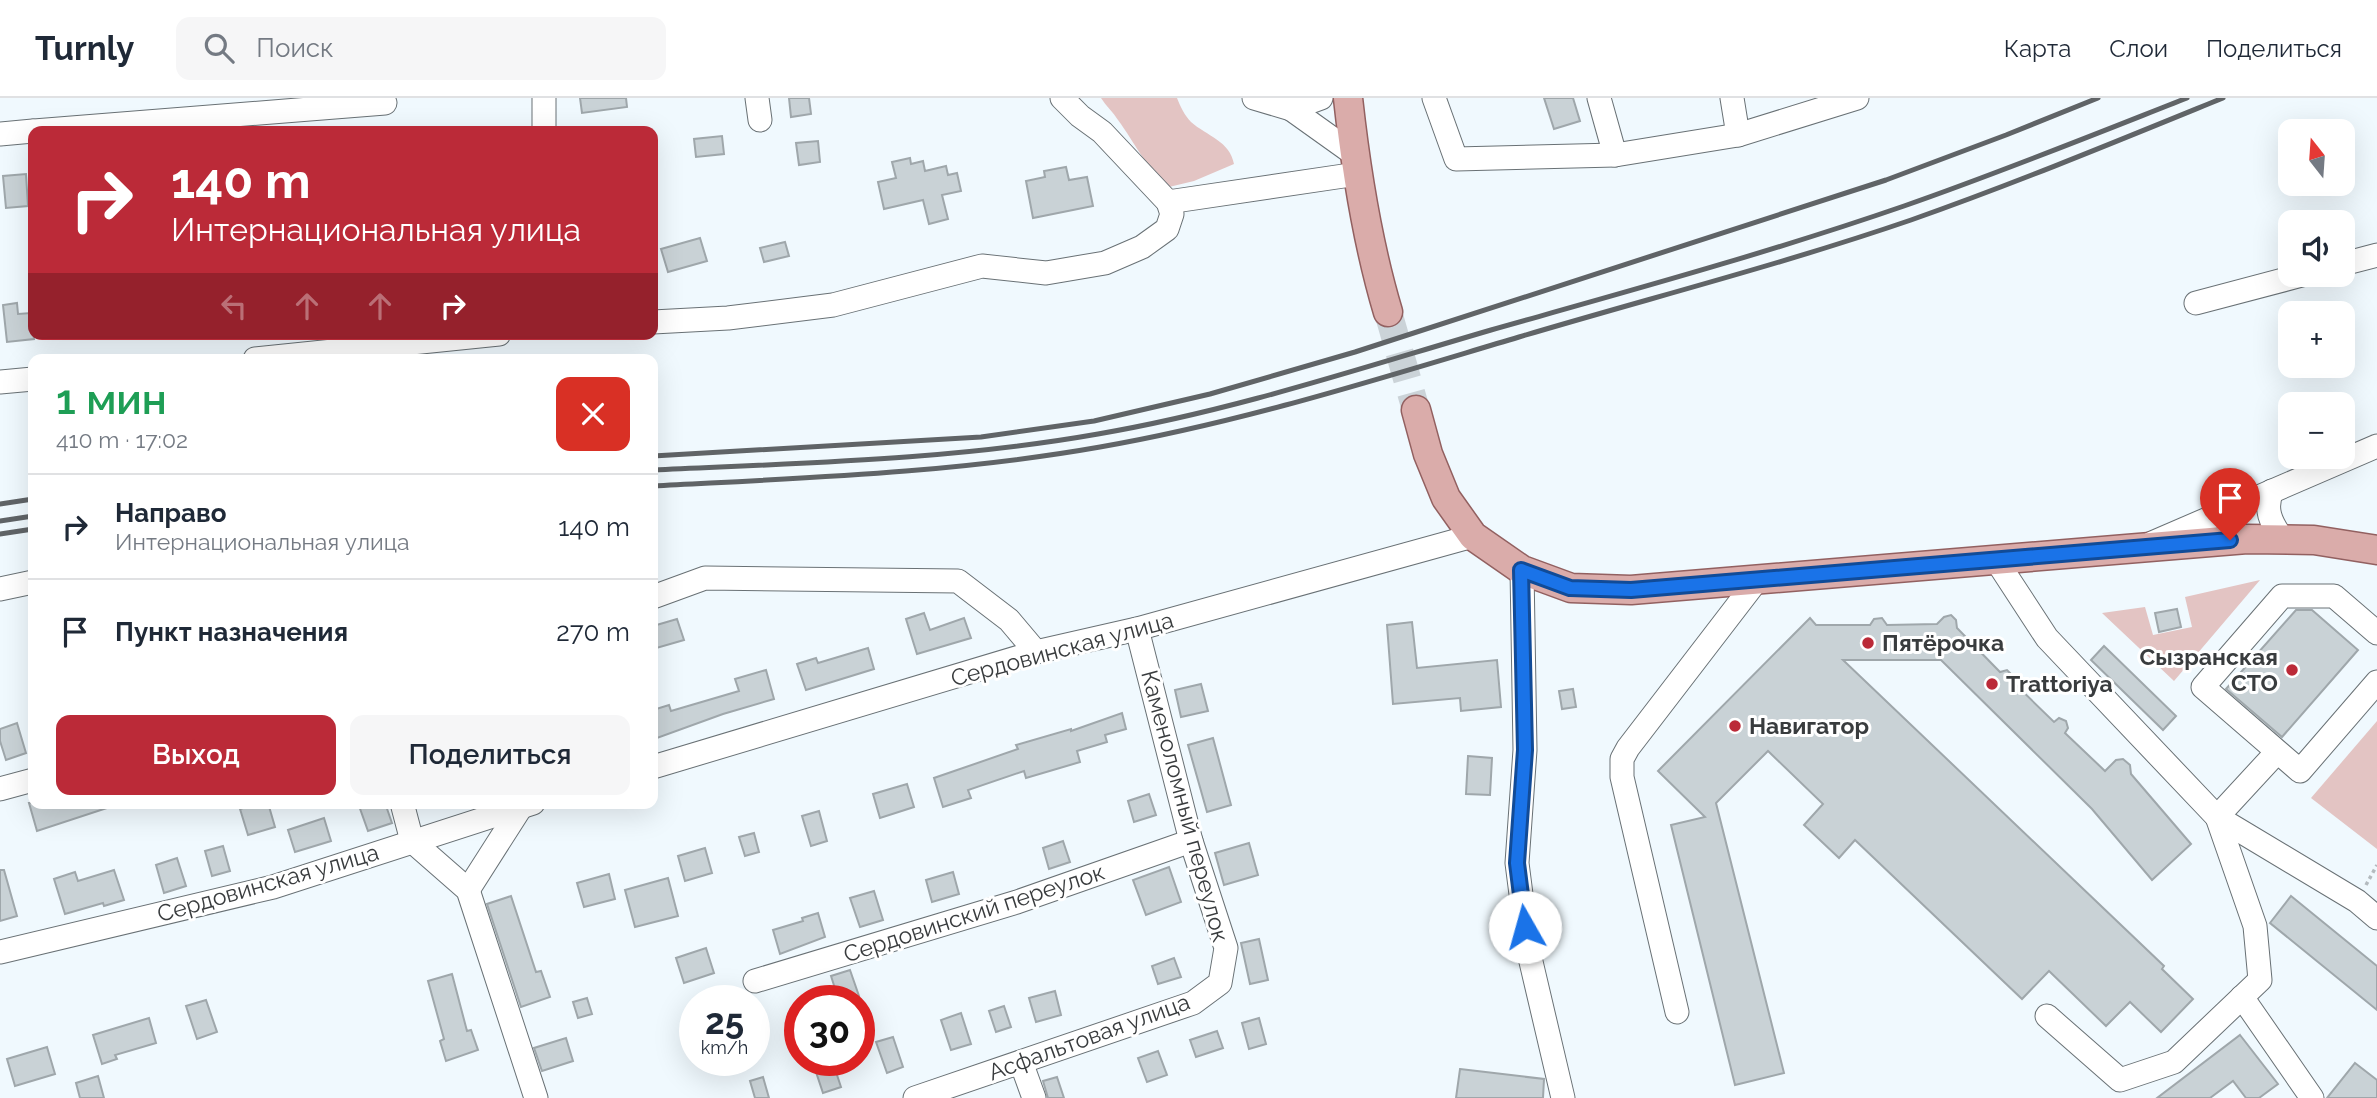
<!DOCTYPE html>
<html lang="ru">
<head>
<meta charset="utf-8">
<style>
	body { margin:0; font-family:Raleway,sans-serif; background:#f6f6f7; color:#1f2937; height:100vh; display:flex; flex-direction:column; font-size:26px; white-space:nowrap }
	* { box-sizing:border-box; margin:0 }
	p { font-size:23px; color:#747a83 }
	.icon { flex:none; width:38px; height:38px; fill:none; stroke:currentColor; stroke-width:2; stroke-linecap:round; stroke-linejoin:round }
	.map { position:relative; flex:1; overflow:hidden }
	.side { position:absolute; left:28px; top:256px; width:630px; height:455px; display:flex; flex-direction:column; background:#fff; border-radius:14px; box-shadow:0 7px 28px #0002 }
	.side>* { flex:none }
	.top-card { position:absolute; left:28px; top:28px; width:630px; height:214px; border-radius:14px; box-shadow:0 7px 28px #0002; background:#bb2a38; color:#fff; overflow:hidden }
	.needle { width:46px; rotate:343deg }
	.fabs { position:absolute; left:2278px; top:21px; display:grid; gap:14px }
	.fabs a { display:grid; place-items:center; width:77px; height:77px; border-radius:14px; background:#fff; box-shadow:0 7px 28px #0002; font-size:35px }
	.speed { position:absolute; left:679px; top:887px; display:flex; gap:14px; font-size:35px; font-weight:700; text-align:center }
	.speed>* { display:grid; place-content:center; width:91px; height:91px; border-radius:50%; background:#fff; box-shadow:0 7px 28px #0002; line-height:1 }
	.speed small { font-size:18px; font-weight:400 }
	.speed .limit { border:10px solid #d22; background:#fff; color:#111 }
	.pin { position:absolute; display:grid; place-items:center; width:60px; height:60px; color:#fff; margin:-72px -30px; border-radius:50% 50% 50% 0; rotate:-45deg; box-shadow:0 0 7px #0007 }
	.pin .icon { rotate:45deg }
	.me { position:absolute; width:77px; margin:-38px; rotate:353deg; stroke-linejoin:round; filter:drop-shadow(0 0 5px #0008) }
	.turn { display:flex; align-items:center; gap:24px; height:147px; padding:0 28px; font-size:32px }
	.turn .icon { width:91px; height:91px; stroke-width:2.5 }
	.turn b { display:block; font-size:49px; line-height:60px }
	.lanes { display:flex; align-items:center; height:66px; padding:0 28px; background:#0003; justify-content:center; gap:35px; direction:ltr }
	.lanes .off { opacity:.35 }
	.round { display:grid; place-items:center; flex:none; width:74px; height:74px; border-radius:14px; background:#f6f6f7 }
	.overview { display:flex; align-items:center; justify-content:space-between; height:119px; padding:0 28px }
	h1 { font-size:42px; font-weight:600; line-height:52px; color:#1e9e55 }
	.action { display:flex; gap:14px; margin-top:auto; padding:14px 28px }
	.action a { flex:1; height:80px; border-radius:14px; background:#bb2a38; color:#fff; font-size:28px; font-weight:600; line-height:80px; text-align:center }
	.action a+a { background:#f6f6f7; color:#1f2937 }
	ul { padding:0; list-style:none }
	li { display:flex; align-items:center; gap:21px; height:105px; padding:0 28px; border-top:2px solid #e0e1e3 }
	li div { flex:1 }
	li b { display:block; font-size:26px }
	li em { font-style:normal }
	header { display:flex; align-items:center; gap:42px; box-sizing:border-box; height:98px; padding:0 35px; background:#fff; border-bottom:2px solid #e0e1e3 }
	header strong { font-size:33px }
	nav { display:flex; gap:38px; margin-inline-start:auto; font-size:24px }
	.search { width:490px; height:63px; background:#f6f6f7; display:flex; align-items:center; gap:18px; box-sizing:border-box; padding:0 24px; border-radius:14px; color:#747a83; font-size:26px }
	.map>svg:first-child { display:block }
	.green { fill:#e3c4c3 }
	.building { fill:#c9d2d6; stroke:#9fa7ab; stroke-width:2 }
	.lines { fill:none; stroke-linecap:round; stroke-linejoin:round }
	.major-tunnel { stroke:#cbd3d8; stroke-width:28; stroke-dasharray:28 14; stroke-linecap:butt }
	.minor-casing { stroke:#697175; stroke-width:25 }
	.major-casing { stroke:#926060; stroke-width:31 }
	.path { stroke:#b4bbbf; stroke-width:3.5; stroke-dasharray:3.5 3.5; stroke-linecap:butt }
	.minor { stroke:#fff; stroke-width:23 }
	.major { stroke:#daacaa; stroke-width:28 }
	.rail { stroke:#606467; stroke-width:5 }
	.route-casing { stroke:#114b97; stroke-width:18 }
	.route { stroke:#1a73e8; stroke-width:12 }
	.poi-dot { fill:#bb2a38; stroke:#fff; stroke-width:2.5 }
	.labels { text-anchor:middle; stroke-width:6; stroke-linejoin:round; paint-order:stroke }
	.poi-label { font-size:23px; font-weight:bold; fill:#393c3e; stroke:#fff; text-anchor:start }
	.street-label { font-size:23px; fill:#393c3e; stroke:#fff }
</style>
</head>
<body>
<header>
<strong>Turnly</strong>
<div class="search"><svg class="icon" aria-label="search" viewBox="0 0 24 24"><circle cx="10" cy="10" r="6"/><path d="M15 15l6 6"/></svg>Поиск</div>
<nav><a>Карта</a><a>Слои</a><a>Поделиться</a></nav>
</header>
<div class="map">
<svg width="2377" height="1000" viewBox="0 0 2377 1000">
	<rect width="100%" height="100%" fill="#f0f9fe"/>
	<g class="green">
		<path d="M 1101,0 L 1177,0 C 1180,8 1185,18 1191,24 C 1207,38 1230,43 1234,66 L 1194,83 L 1169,89 C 1146,70 1135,45 1118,22 C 1113,14 1106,8 1101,0 Z"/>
		<path d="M 2260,482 L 2174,583 L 2102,515 L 2145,509 L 2153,537 L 2192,529 L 2185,499 Z"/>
		<path d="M 2377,623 L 2377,751 L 2311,700 Z"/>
	</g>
	<g class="building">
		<path d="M 580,0 L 626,0 L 627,9 L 582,15 Z"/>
		<path d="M 789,0 L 809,0 L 811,16 L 791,19 Z"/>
		<path d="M 1544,0 L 1573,0 L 1580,23 L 1554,31 Z"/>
		<path d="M 722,38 L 724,56 L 696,59 L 694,41 Z"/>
		<path d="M 818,43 L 820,64 L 799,67 L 796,45 Z"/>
		<path d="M 910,60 L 911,66 L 923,63 L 925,73 L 946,68 L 948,77 L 957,75 L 961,93 L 942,97 L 948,121 L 929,126 L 923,102 L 884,111 L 878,84 L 896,80 L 892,64 Z"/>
		<path d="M 1066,69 L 1069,82 L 1087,79 L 1093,108 L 1033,120 L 1026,83 L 1045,79 L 1044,73 Z"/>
		<path d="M 26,76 L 28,108 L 6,110 L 3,78 Z"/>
		<path d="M 700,140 L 707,163 L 668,174 L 661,151 Z"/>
		<path d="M 785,144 L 789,158 L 764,164 L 760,150 Z"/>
		<path d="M 17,205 L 18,216 L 31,215 L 34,241 L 7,244 L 3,207 Z"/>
		<path d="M 2177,511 L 2181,529 L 2159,534 L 2155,515 Z"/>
		<path d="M 2296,512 L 2312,512 L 2358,552 L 2282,639 L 2226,591 Z"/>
		<path d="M 924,515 L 930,532 L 964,520 L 971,540 L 917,556 L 906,521 Z"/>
		<path d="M 1951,517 L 1956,522 L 1957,530 L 2000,574 L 2007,572 L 2012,577 L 2012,583 L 2054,624 L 2059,620 L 2066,623 L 2068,630 L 2065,635 L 2105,673 L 2116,662 L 2123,661 L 2130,667 L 2131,676 L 2191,746 L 2152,782 L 2092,711 L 1941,562 L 1843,562 L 2164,868 L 2162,871 L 2193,901 L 2161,934 L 2130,904 L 2106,928 L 2049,873 L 2022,901 L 1855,742 L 1839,760 L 1804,727 L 1823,706 L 1768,653 L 1716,705 L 1784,975 L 1735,987 L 1671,727 L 1705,719 L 1658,673 L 1810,520 L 1816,527 L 1870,527 L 1874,521 L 1882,520 L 1887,527 L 1937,526 L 1944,519 Z"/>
		<path d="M 677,521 L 684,542 L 653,551 L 653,528 Z"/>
		<path d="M 1412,524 L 1417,570 L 1497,562 L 1501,609 L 1461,613 L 1460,600 L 1393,606 L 1387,527 Z"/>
		<path d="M 2104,548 L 2176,618 L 2163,632 L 2091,562 Z"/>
		<path d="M 868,550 L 874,571 L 806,592 L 797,566 L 816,560 L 818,565 Z"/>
		<path d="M 766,572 L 774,601 L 723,616 L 657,640 L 653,628 L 653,612 L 669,607 L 671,613 L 739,593 L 735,581 Z"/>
		<path d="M 1201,586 L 1208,613 L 1181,619 L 1175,592 Z"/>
		<path d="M 1573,591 L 1576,609 L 1562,611 L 1559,593 Z"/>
		<path d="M 1122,615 L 1126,631 L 1105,637 L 1107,644 L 1077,653 L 1080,664 L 1026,680 L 1024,673 L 968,692 L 971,700 L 943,709 L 934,680 L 1018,651 L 1016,647 L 1071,631 L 1071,633 Z"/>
		<path d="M 17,625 L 26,655 L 6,662 L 0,643 L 0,631 Z"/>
		<path d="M 1213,640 L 1231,707 L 1207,714 L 1188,647 Z"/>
		<path d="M 1468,658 L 1492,660 L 1490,697 L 1466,696 Z"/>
		<path d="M 907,686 L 914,709 L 880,720 L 873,696 Z"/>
		<path d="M 1149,696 L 1156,717 L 1134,724 L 1128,703 Z"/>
		<path d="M 29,705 L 110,705 L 110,709 L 37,733 Z"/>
		<path d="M 259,705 L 268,705 L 275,729 L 248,737 L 240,711 Z"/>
		<path d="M 358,705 L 385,705 L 392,725 L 368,733 Z"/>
		<path d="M 819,713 L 827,743 L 811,748 L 802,718 Z"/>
		<path d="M 324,720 L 331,743 L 295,754 L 288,732 Z"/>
		<path d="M 754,735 L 759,754 L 745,758 L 739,739 Z"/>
		<path d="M 1063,743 L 1070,764 L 1049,771 L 1043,750 Z"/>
		<path d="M 1249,745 L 1258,777 L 1224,787 L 1215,755 Z"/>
		<path d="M 223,748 L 230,773 L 212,778 L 205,753 Z"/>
		<path d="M 705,750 L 712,775 L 685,783 L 678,758 Z"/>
		<path d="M 177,760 L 186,788 L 164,795 L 156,767 Z"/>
		<path d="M 1169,769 L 1181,804 L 1146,817 L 1133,782 Z"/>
		<path d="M 0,772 L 4,772 L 17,818 L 0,823 Z"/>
		<path d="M 114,772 L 124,802 L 104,808 L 103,805 L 65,816 L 54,781 L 75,774 L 78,783 Z"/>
		<path d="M 953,774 L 959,796 L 932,804 L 926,782 Z"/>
		<path d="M 609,776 L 615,801 L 584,809 L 577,785 Z"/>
		<path d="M 668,780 L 678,818 L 635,829 L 625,792 Z"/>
		<path d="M 874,793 L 883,822 L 860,829 L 850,800 Z"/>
		<path d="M 511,798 L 536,874 L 541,873 L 550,899 L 521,909 L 487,806 Z"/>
		<path d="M 2291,798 L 2377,868 L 2377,912 L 2270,825 Z"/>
		<path d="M 818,815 L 825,839 L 780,856 L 773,832 L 803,823 L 802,820 Z"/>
		<path d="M 1259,841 L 1268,882 L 1250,886 L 1241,845 Z"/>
		<path d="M 706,850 L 714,875 L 684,885 L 676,860 Z"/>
		<path d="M 1174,860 L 1181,879 L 1158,886 L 1152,868 Z"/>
		<path d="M 850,872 L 859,898 L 839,903 L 831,878 Z"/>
		<path d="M 452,876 L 467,933 L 471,932 L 478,952 L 446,963 L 440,943 L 444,941 L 428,883 Z"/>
		<path d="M 1055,893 L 1061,917 L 1036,924 L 1029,900 Z"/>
		<path d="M 587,900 L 592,916 L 578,920 L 573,904 Z"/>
		<path d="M 206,902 L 217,934 L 197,941 L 186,908 Z"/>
		<path d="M 1004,908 L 1011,929 L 996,934 L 989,913 Z"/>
		<path d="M 961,915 L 971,946 L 951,952 L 941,922 Z"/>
		<path d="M 149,920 L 156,945 L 115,957 L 117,961 L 102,966 L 93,937 Z"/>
		<path d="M 1259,920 L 1266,946 L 1249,951 L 1242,925 Z"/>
		<path d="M 1217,933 L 1223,950 L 1196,959 L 1190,942 Z"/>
		<path d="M 2240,937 L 2278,986 L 2259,1000 L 2246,1000 L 2233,983 L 2210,1000 L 2157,1000 Z"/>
		<path d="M 893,939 L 903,969 L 887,975 L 876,944 Z"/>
		<path d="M 566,940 L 573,963 L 542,973 L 534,950 Z"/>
		<path d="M 47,949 L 55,976 L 15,988 L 7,961 Z"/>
		<path d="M 1158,953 L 1167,977 L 1147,984 L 1138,960 Z"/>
		<path d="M 812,962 L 832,962 L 841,989 L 823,995 Z"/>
		<path d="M 2355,965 L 2377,982 L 2377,1000 L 2327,1000 Z"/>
		<path d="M 1460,971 L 1544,981 L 1543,1000 L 1456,1000 Z"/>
		<path d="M 98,978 L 104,1000 L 80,1000 L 76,985 Z"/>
		<path d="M 763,979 L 769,1000 L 755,1000 L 750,983 Z"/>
		<path d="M 1057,979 L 1064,1000 L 1048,1000 L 1043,983 Z"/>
	</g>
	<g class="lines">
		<path class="major-tunnel" d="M 1388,214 L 1416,312"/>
		<g class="minor-casing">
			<g id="minor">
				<path d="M 544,0 L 544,33"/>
				<path d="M 757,0 L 760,22"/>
				<path d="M 1254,0 L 1291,11 L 1321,0"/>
				<path d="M 1434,0 L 1456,61 L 1615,57 L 1738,37 L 1857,0"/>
				<path d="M 1599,0 L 1615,57"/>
				<path d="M 1732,0 L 1738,37"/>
				<path d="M 1291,11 L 1354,56"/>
				<path d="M 34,33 L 385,5"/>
				<path d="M 0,36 L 33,33"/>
				<path d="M 1168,104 L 1357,76"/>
				<path d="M 2343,166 L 2377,157"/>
				<path d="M 2196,205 L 2302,177"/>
				<path d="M 653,224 L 728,220 L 833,207 L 982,168 L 1046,175 L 1105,165 L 1142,149 L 1167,131 L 1172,116 L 1168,104 L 1102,34 L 1080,18 L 1062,0"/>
				<path d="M 255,261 L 499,236"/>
				<path d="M 0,284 L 33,281"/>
				<path d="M 2272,393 C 2264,411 2271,425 2282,440"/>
				<path d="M 2152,445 L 2377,348"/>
				<path d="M 1996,462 L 2047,540 L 2217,719 L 2357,803 L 2377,820"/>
				<path d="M 1522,472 L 1525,652 L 1517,765 L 1528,851 L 1563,1000"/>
				<path d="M 0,491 L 33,484"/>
				<path d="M 653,499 L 705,480 L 958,483 L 1009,522 L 1036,554"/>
				<path d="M 2377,535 L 2334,498 L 2282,498 L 2203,589 L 2300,673 L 2377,584"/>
				<path d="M 653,669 L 1036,554 L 1137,531 L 1473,438"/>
				<path d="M 0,691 L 33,682"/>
				<path d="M 402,705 L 412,743 L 468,792 L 536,1000"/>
				<path d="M 468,792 L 521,709"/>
				<path d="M 0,854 L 273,789 L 533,705"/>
				<path d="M 755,883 L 1017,804 L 1191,743"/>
				<path d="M 2242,899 L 2312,1000"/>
				<path d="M 1677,914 L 1622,679 L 1622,661 L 1628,650 L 1757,482"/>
				<path d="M 2047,918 L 2120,982 L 2174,964 L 2260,882 L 2255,828 L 2217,719 L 2277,654"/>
				<path d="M 1021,964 L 1034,1000"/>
				<path d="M 915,1000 L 1193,905 L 1220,885 L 1226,850 L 1191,743 L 1137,531"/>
			</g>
		</g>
		<g class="major-casing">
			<g id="major">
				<path d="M 1348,0 C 1356,73 1367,144 1388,214"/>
				<path d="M 1416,312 L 1428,356 L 1446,400 L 1473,438 L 1522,472 L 1571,490 L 1631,492 L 2247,441 L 2314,442 L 2377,452"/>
			</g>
		</g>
		<path class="path" d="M 2366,787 L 2377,767"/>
		<use href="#minor" class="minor"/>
		<use href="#major" class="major"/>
		<g class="rail">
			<path d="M 653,358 L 981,339 L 1094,323 L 1210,296 L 1355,254 L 1886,82 L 2006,37 L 2098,0"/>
			<path d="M 653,372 C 801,365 951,362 1098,336 C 1232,313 1361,270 1491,232 C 1629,193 1768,155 1904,108 C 1999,75 2093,37 2187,0"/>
			<path d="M 653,388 C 802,380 953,375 1100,349 C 1243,324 1381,280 1519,239 C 1650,200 1783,166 1911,122 C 2016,85 2120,42 2223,0"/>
			<path d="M 0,406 L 33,401"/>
			<path d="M 0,423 L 33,418"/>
			<path d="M 0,436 L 33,431"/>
		</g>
	</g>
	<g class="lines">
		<g class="route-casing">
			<path id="route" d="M 1525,829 L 1517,765 L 1525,652 L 1521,472 L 1570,490 L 1631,492 L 2230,442"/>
		</g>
		<use href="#route" class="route"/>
	</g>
	<g class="poi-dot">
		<circle cx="1868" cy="545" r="7"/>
		<circle cx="2292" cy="572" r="7"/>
		<circle cx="1992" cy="586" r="7"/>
		<circle cx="1735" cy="628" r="7"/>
	</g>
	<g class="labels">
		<g class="poi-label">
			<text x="1882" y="553">Пятёрочка</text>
			<text x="2278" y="567" text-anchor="end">Сызранская<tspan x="2278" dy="26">СТО</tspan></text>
			<text x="2006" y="594">Trattoriya</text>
			<text x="1749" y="636">Навигатор</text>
		</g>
		<g class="street-label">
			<text transform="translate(1062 551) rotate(-15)" y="8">Сердовинская улица</text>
			<text transform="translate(1185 708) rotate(75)" y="8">Каменоломный переулок</text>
			<text transform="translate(268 785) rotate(-16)" y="8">Сердовинская улица</text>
			<text transform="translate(974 815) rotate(-18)" y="8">Сердовинский переулок</text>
			<text transform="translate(1089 939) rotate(-20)" y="8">Асфальтовая улица</text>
		</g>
	</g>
</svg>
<div class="fabs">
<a><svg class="needle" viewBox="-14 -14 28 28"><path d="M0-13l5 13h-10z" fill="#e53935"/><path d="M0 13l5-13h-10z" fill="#747a83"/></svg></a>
<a><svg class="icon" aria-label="sound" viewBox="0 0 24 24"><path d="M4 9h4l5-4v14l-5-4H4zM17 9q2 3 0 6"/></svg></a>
<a>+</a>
<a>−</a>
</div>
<div class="speed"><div>25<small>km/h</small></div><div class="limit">30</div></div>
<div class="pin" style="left:2230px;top:442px;background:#d93025"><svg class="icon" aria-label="arrive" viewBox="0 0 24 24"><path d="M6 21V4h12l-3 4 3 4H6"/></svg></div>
<svg class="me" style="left:1525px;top:829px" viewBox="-20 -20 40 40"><circle r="19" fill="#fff"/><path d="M0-13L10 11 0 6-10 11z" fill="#1a73e8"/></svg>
<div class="top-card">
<div class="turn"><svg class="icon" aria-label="right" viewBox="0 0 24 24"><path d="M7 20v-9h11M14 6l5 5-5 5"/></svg><div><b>140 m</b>Интернациональная улица</div></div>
<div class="lanes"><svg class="icon off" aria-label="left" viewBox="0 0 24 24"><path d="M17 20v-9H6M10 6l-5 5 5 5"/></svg><svg class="icon off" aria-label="ahead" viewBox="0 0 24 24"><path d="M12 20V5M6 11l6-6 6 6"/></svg><svg class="icon off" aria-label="ahead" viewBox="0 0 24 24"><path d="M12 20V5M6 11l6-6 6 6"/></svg><svg class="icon" aria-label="right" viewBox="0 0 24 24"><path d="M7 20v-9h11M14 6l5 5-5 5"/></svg></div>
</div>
<section class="side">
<div class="overview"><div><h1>1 мин</h1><p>410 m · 17:02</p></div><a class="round" style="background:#d93025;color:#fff"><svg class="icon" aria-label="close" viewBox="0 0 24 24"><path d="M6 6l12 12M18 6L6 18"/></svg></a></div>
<ul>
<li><svg class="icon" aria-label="right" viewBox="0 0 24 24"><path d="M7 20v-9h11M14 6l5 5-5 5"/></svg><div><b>Направо</b><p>Интернациональная улица</p></div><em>140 m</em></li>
<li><svg class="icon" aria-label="arrive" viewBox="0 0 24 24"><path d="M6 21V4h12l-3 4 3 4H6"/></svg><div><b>Пункт назначения</b></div><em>270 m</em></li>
</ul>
<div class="action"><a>Выход</a><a>Поделиться</a></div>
</section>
</div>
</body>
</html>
